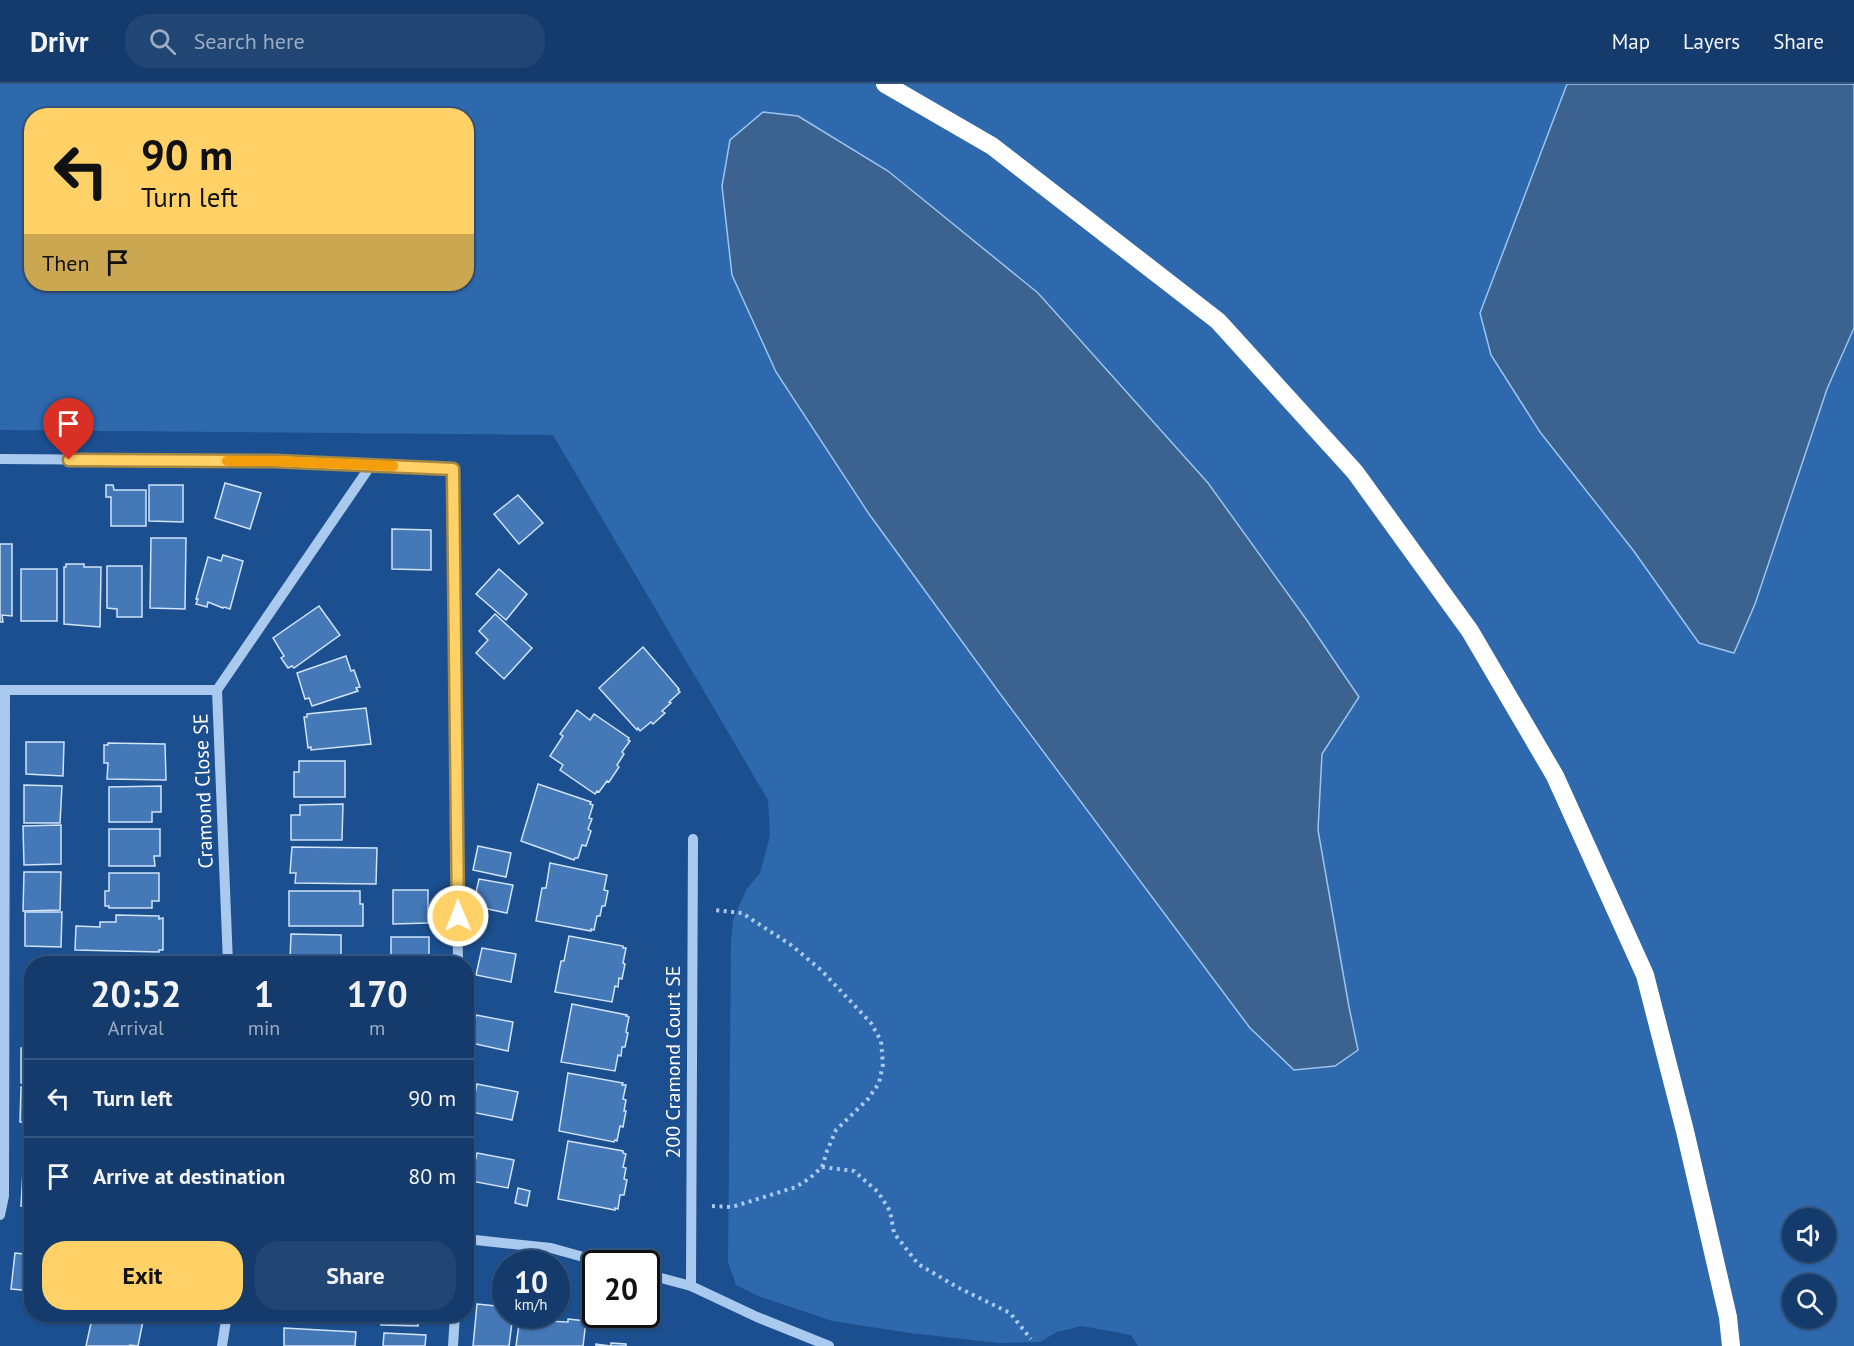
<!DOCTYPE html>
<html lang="en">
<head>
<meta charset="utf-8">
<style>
	body { margin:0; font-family:"PT Sans",sans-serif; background:#214673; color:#f1f3f6; height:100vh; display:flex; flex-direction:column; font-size:22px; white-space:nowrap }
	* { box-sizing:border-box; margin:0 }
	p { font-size:20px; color:#9dadc1 }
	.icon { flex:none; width:33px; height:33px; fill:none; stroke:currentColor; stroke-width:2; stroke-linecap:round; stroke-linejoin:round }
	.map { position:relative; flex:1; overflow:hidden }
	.details { position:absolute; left:24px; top:872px; width:450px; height:366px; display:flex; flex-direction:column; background:#143b6b; border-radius:24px; box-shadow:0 2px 4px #0004,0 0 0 2px #33557e }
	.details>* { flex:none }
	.top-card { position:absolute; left:24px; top:24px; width:450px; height:183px; border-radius:24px; box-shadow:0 2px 4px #0004,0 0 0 2px #33557e; background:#ffd166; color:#111; overflow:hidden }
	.controls { position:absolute; left:1782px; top:1124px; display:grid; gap:12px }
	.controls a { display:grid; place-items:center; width:54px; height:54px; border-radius:50%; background:#143b6b; box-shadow:0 2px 4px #0004,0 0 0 2px #33557e; font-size:30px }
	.speed { position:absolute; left:492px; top:1166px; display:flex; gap:12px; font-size:30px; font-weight:700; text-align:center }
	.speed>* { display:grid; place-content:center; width:78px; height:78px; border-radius:50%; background:#143b6b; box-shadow:0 2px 4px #0004,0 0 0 2px #33557e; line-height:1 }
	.speed small { font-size:15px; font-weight:400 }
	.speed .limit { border:3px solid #111; border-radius:9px; background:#fff; color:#111 }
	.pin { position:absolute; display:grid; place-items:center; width:51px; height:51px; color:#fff; margin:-62px -26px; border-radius:50% 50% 50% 0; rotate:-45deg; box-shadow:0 0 6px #0007 }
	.pin .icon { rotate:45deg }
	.me { position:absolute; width:66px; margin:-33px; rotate:359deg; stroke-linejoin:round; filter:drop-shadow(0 0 4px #0008) }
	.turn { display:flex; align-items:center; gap:21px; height:126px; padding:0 18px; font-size:27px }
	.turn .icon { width:78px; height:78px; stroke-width:2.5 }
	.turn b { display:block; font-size:42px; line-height:51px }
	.then { display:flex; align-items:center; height:57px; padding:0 18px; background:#0003; gap:12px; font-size:22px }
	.eta { display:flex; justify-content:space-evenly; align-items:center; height:102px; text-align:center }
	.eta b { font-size:36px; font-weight:700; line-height:42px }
	.button { display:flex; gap:12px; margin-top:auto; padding:12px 18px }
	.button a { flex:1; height:69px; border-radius:24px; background:#ffd166; color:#111; font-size:24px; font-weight:700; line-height:69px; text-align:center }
	.button a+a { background:#214673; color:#f1f3f6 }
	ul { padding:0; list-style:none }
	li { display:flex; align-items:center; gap:18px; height:78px; padding:0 18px; border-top:2px solid #33557e }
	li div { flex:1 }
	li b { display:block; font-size:22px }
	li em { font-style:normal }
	header { display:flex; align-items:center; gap:36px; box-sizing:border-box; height:84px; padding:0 30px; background:#143b6b; border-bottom:2px solid #33557e }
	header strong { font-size:28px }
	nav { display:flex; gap:33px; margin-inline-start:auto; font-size:21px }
	.search { width:420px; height:54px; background:#214673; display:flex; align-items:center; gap:15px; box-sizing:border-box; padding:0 21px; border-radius:24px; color:#9dadc1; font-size:22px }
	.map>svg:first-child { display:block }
	.green { fill:#2e69ad; fill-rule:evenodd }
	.water { fill:#3c6290; stroke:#9cc4f0; stroke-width:1.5 }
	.building { fill:#4478b7; stroke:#cfe3fa; stroke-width:1.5 }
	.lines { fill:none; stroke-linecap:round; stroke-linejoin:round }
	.path { stroke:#a9c9ee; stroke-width:4; stroke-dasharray:3 4.5; stroke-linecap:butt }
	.minor { stroke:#a9c9ee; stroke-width:10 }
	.highway { stroke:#fff; stroke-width:18 }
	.route-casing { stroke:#a68842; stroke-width:15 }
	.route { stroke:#ffd166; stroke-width:10 }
	.slow { stroke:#f59e0b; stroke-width:10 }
	.labels { text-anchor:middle; stroke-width:5; stroke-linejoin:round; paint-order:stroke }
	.street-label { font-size:20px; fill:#fff; stroke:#1b4f8f }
</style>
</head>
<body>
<header>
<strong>Drivr</strong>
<div class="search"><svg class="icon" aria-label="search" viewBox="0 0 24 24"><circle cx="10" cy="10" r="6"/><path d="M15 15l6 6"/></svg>Search here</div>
<nav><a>Map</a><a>Layers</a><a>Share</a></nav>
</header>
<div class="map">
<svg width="1854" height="1262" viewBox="0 0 1854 1262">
	<rect width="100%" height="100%" fill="#1b4f8f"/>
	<path class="green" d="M 0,0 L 1854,0 L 1854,1262 L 1138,1262 L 1131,1251 L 1082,1242 L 1057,1248 L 1040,1258 L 1000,1259 L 910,1249 L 832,1237 L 758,1212 L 736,1201 L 728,1178 L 731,857 L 733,836 L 746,806 L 760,789 L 770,752 L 768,716 L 553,351 L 0,346 ZM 32,32 L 466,32 L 466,200 L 32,200 ZM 1792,1134 L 1826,1134 L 1826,1167 L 1792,1167 ZM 1792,1200 L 1826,1200 L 1826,1233 L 1792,1233 Z"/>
	<g class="water">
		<path d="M 1567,0 L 1854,0 L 1854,244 L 1827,305 L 1755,520 L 1734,569 L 1699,559 L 1633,466 L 1540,348 L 1491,271 L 1480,229 Z"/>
		<path d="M 763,28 L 798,32 L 888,87 L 1038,209 L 1208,399 L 1306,535 L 1359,613 L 1322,670 L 1318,746 L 1349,923 L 1358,966 L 1335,982 L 1294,986 L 1250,944 L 1001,611 L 869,430 L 776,288 L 732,191 L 722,102 L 730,56 Z"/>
	</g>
	<g class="building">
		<path d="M 225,399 L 261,409 L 250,445 L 215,434 Z"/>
		<path d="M 106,401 L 113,401 L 114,406 L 146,406 L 146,442 L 111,442 L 111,413 L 106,413 Z"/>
		<path d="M 149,401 L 183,401 L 183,438 L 149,437 Z"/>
		<path d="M 518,411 L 543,439 L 519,460 L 494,430 Z"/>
		<path d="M 392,445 L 431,446 L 431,486 L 392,485 Z"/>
		<path d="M 151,454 L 186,454 L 185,525 L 150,524 Z"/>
		<path d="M 0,460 L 12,460 L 12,532 L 2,531 L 3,538 L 0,538 Z"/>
		<path d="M 223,471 L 243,477 L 230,525 L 224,523 L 223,524 L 208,518 L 207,523 L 196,520 L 198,515 L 196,515 L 208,473 L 221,477 Z"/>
		<path d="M 66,480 L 84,480 L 84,483 L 101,483 L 100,543 L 64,540 L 64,483 L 66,483 Z"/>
		<path d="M 107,482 L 142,482 L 142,533 L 117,533 L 117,525 L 107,524 Z"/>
		<rect x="21" y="485" width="36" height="52"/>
		<path d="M 499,485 L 527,510 L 506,536 L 476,510 Z"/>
		<path d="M 319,522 L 340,551 L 294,584 L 292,582 L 288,584 L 281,574 L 284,572 L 273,554 Z"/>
		<path d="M 495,530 L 532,564 L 504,595 L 476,569 L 488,556 L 479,547 Z"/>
		<path d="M 643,563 L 679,605 L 678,606 L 680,608 L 669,618 L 671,619 L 662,627 L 665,629 L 653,640 L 651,638 L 640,647 L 638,644 L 637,646 L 599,604 Z"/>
		<path d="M 346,572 L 351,587 L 354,586 L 360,603 L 356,604 L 358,607 L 312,622 L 309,614 L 305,615 L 297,589 Z"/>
		<path d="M 366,624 L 371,660 L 311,666 L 311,663 L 308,664 L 304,633 L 307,633 L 307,630 Z"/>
		<path d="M 577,626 L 590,636 L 594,630 L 629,654 L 628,656 L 630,657 L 622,668 L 624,670 L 617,681 L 619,683 L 609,698 L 607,697 L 599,708 L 597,707 L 595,710 L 560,686 L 563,681 L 550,672 L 563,652 L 560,650 Z"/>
		<path d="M 26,658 L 64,658 L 63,692 L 26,690 Z"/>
		<path d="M 108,659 L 165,660 L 166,696 L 107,695 L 108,679 L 104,679 L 104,661 L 108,661 Z"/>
		<path d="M 299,677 L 345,677 L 345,713 L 294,713 L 294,688 L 299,688 Z"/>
		<path d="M 538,700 L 591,718 L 590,720 L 593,721 L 589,734 L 592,735 L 588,745 L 591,747 L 586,762 L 582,761 L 578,774 L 575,774 L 574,776 L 521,757 Z"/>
		<path d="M 24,701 L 62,702 L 60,739 L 24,739 Z"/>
		<path d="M 161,702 L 161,728 L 152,728 L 152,738 L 109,738 L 109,703 Z"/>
		<path d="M 343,720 L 342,756 L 291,756 L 291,731 L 300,731 L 300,721 Z"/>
		<path d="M 61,741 L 61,780 L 24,781 L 23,742 Z"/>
		<path d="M 109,745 L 160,745 L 160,772 L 154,772 L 155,782 L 109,782 Z"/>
		<path d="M 478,762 L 511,769 L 506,793 L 473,786 Z"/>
		<path d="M 292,763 L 377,764 L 376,800 L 295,799 L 296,789 L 290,789 Z"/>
		<path d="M 550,779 L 607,791 L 604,806 L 608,807 L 605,822 L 602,822 L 600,832 L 597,832 L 594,846 L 591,845 L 591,847 L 536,837 L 542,804 L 546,804 Z"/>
		<path d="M 24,788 L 61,788 L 60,826 L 23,827 Z"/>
		<path d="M 109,789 L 159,789 L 159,817 L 152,817 L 152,824 L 109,824 L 109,822 L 105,822 L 105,807 L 109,807 Z"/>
		<path d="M 479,795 L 513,801 L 507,829 L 473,822 Z"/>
		<path d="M 393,806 L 428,806 L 428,839 L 393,840 Z"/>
		<path d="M 289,807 L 360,807 L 360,820 L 363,820 L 363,842 L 289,842 Z"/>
		<path d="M 25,828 L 62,828 L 61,863 L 25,862 Z"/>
		<path d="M 116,831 L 159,832 L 159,835 L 163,834 L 163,866 L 159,866 L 159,868 L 75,866 L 76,842 L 100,843 L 100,838 L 116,838 Z"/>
		<path d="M 291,850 L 341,851 L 341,879 L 299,879 L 299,876 L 290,876 Z"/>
		<path d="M 569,852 L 623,862 L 623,864 L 626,864 L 623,879 L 625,880 L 622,895 L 619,894 L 618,903 L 615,902 L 612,918 L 555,908 L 561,877 L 564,877 Z"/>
		<rect x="391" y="853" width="38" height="26"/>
		<path d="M 482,864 L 516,870 L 511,898 L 476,891 Z"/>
		<path d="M 115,875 L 159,875 L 165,876 L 165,879 L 115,879 Z"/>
		<path d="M 572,920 L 627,931 L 626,932 L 629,933 L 626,948 L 628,949 L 625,963 L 622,963 L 621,972 L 618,971 L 615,987 L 561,978 Z"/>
		<path d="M 476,931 L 513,938 L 508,967 L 471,959 Z"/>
		<rect x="21" y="964" width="11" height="35"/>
		<path d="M 568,989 L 623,999 L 622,1001 L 626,1001 L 623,1015 L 626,1016 L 624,1027 L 626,1027 L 623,1043 L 620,1042 L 617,1057 L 615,1056 L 614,1058 L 559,1047 Z"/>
		<path d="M 477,1000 L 518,1008 L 512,1036 L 471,1028 Z"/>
		<path d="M 21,1003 L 32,1003 L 32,1038 L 20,1038 Z"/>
		<path d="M 568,1057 L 623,1067 L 623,1069 L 626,1070 L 623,1083 L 626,1084 L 624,1095 L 627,1096 L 624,1111 L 620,1111 L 618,1125 L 615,1124 L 615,1126 L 558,1115 Z"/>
		<path d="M 477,1069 L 514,1076 L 508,1104 L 471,1097 Z"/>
		<path d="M 23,1087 L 32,1088 L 32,1123 L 21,1122 Z"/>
		<path d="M 518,1104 L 530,1107 L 527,1122 L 515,1119 Z"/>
		<path d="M 15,1169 L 32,1171 L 32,1207 L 11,1205 Z"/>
		<path d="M 477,1220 L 506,1223 L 506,1230 L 513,1230 L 509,1262 L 473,1262 Z"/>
		<path d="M 93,1230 L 106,1230 L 143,1237 L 138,1262 L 130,1261 L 129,1262 L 86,1262 Z"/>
		<path d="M 284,1230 L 356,1230 L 355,1239 L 285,1238 Z"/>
		<path d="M 381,1230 L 418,1230 L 418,1242 L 381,1241 Z"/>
		<path d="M 568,1235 L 586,1237 L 583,1262 L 516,1262 L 519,1240 L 521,1240 L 522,1236 L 568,1238 Z"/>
		<path d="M 284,1244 L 356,1248 L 355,1262 L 284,1262 Z"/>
		<path d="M 384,1249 L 426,1251 L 425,1262 L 383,1262 Z"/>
		<path d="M 611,1259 L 626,1260 L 626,1262 L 596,1262 L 596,1260 L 611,1262 Z"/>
	</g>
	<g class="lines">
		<g class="path">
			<path d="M 822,1083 L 854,1087 L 878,1108 L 890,1127 L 894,1149 L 918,1180 L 957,1203 L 1010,1229 L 1031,1255"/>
			<path d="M 712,1122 L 732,1123 L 796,1103 L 810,1094 L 822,1083 L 827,1067 L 836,1046 L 868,1015 L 879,999 L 883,980 L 881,957 L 871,939 L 821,886 L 791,861 L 742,829 L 714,826"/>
		</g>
		<g class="minor">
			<path d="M 0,375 L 275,377 L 453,385 L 458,879"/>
			<path d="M 0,606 L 217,606 L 228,879"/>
			<path d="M 217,606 L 371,381"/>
			<path d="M 0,1131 L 4,1112 L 5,606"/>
			<path d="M 466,1155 L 551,1164 L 605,1179"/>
			<path d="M 646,1190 L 691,1202 L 757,1233 L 829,1262"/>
			<path d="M 691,1202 L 693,755"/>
			<path d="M 222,1262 L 227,1230"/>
			<path d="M 453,1262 L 455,1230"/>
		</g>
		<path class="highway" d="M 885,0 L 992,62 L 1218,237 L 1355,388 L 1470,547 L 1555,692 L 1645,891 L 1685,1047 L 1728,1233 L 1731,1262"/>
	</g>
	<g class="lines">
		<g class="route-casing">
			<path id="route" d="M 69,376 L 275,377 L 453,385 L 458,832"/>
		</g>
		<use href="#route" class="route"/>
		<path class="slow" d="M 227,377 L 275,377 L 393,382"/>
	</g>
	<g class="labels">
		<g class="street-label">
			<text transform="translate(203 707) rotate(-92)" y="7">Cramond Close SE</text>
			<text transform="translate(673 978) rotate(-90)" y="7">200 Cramond Court SE</text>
		</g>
	</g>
</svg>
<div class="controls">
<a><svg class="icon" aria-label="sound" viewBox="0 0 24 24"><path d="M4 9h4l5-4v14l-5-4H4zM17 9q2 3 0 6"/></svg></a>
<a><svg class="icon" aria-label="search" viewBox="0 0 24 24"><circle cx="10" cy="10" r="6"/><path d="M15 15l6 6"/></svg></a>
</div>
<div class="speed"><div>10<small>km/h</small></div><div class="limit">20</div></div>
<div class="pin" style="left:69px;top:376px;background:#d93025"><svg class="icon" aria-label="arrive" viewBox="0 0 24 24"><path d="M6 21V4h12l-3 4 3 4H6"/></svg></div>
<svg class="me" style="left:458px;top:832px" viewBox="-20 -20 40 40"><circle r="17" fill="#ffd166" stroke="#fff" stroke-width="3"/><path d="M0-11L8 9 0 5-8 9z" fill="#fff"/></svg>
<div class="top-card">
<div class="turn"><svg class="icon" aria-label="left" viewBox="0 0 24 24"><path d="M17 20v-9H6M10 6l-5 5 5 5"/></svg><div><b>90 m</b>Turn left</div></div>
<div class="then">Then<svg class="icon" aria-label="arrive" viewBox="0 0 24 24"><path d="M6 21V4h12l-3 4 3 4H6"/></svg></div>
</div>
<section class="details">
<div class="eta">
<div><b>20:52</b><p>Arrival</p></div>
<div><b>1</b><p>min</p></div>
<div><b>170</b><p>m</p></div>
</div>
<ul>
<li><svg class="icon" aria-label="left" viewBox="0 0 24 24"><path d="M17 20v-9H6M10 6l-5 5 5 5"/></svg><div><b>Turn left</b></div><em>90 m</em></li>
<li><svg class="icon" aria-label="arrive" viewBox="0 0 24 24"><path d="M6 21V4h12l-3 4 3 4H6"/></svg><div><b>Arrive at destination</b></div><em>80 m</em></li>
</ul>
<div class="button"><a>Exit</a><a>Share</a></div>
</section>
</div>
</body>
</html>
